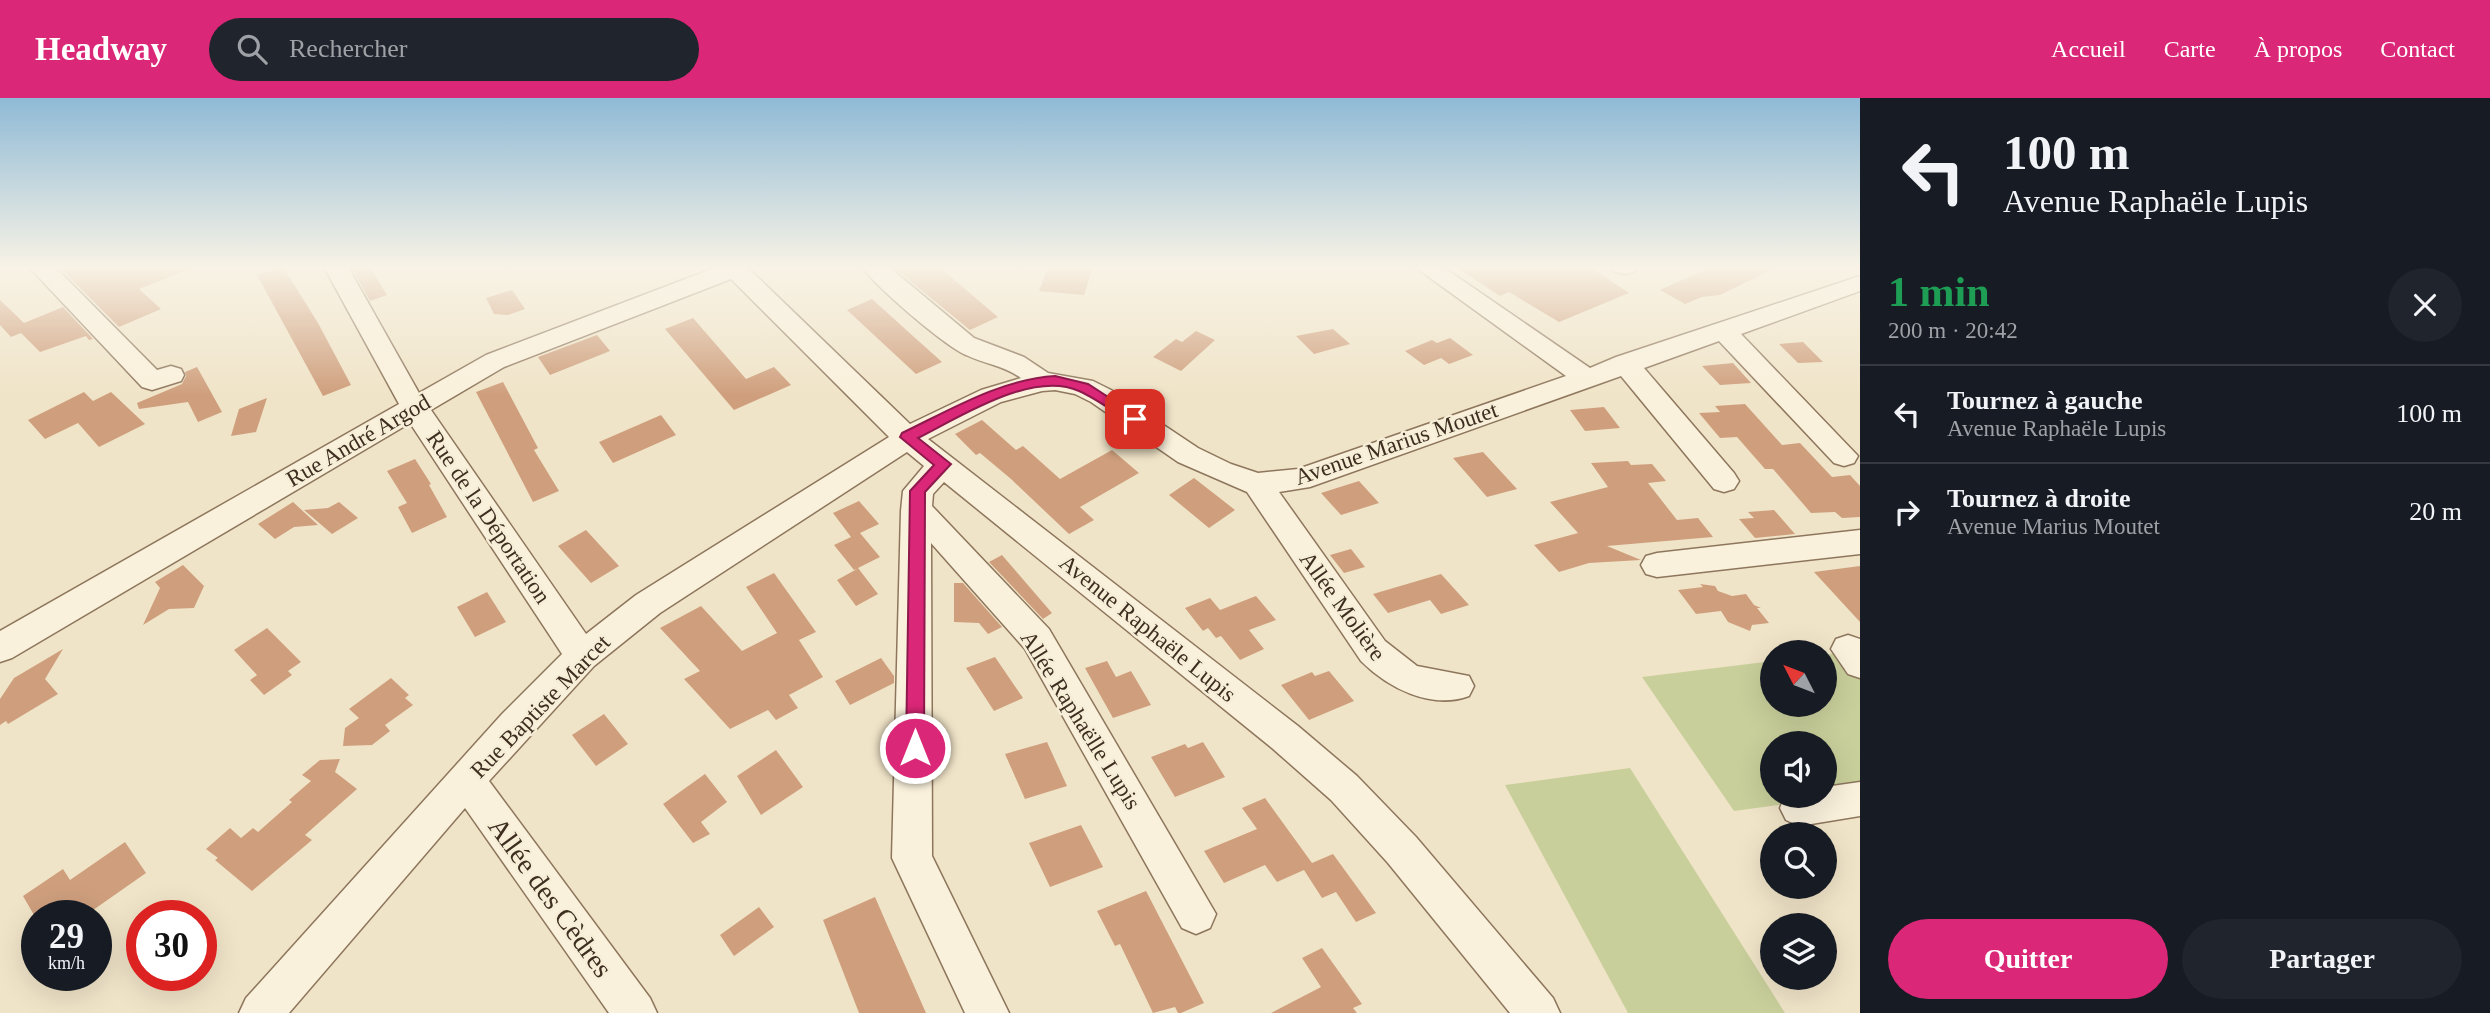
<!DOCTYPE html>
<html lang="fr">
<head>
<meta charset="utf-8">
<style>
	body { margin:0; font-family:"Times New Roman",serif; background:#20242c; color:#f1f3f6; height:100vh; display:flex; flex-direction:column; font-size:26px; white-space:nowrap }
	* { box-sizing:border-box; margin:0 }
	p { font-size:23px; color:#9ea1a6 }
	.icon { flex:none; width:38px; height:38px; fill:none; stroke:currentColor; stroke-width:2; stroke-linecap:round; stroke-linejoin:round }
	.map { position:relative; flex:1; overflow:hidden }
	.panel { display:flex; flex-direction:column; background:#171b24; width:630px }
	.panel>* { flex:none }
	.banner { background:#171b24; color:#f1f3f6; overflow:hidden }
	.needle { width:46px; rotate:312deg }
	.tools { position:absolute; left:1760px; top:542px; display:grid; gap:14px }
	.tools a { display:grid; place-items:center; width:77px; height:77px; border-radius:50%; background:#171b24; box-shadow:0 7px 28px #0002; font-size:35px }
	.speed { position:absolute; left:21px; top:802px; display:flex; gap:14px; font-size:35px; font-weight:700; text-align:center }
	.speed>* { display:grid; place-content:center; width:91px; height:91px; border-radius:50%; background:#171b24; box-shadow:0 7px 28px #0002; line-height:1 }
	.speed small { font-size:18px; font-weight:400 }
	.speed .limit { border:10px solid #d22; background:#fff; color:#111 }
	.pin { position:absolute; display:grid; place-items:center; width:60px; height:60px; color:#fff; margin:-30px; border-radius:14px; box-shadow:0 4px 10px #0006 }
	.me { position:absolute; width:77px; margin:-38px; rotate:0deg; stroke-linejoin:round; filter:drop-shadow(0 0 5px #0008) }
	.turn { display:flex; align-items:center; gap:24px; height:147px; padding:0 28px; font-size:32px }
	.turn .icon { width:91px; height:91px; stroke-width:2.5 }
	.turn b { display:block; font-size:49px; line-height:60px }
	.round { display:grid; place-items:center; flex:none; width:74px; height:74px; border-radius:37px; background:#20242c }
	.overview { display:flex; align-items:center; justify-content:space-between; height:119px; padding:0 28px }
	h1 { font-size:42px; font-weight:800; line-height:52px; color:#1e9e55 }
	.button { display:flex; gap:14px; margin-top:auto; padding:14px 28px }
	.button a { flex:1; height:80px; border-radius:42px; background:#db2777; color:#fff; font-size:28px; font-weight:800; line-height:80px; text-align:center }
	.button a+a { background:#20242c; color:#f1f3f6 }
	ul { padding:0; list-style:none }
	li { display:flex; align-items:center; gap:21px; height:98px; padding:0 28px; border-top:2px solid #363941 }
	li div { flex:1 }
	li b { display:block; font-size:26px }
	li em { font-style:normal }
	header { display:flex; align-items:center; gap:42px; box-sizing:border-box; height:98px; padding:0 35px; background:#db2777; color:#fff }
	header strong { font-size:33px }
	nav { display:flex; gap:38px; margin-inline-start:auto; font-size:24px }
	.search { width:490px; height:63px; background:#20242c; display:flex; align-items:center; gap:18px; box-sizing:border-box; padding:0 24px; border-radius:38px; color:#9ea1a6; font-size:26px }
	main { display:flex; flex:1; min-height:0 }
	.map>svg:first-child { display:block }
	.green { fill:#c9cf9b; fill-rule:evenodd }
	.building { fill:#cf9f7d }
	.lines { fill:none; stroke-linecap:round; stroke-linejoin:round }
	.minor-casing { stroke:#8d765c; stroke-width:3 }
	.minor { fill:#faf1dc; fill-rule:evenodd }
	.route { fill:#db2777; stroke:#8e194d; stroke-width:2 }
	.labels { text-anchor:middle; stroke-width:5; stroke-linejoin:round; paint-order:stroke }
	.street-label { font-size:23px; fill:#3d2e20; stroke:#f7eed8 }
	.near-street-label { font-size:28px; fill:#3d2e20; stroke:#f7eed8 }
</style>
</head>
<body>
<header>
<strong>Headway</strong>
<div class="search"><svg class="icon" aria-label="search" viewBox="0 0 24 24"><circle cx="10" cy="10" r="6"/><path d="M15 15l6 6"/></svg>Rechercher</div>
<nav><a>Accueil</a><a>Carte</a><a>À propos</a><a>Contact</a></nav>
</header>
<main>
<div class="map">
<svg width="1860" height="915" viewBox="0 0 1860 915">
	<rect width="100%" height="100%" fill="#f0e4c8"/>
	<g class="green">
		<path d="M 1844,554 L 1860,573 L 1860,696 L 1734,713 L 1642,579 L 1773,563 L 1773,607 L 1825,607 L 1825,557 ZM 1773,646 L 1825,646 L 1825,698 L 1773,698 Z"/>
		<path d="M 1630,670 L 1785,915 L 1628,915 L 1505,687 Z"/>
	</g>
	<g class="building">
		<path d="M 59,169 L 190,169 L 190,171 L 139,191 L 161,211 L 119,229 Z"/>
		<path d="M 283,169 L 318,225 L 351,287 L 323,298 L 257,177 Z"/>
		<path d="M 351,169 L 370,169 L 387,197 L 370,203 Z"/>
		<path d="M 893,169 L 939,169 L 998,219 L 970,232 Z"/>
		<path d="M 1048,169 L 1093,169 L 1084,197 L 1039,193 Z"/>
		<path d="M 1456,169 L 1590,169 L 1629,195 L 1559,224 L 1509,194 L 1500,198 Z"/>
		<path d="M 1711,169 L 1777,169 L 1720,197 L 1702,199 L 1685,206 L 1660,192 Z"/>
		<path d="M 512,192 L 525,211 L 508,217 L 494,216 L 486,200 Z"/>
		<path d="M 872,201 L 913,238 L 942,264 L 916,276 L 847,212 Z"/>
		<path d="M 0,202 L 24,225 L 63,209 L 93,241 L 89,242 L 86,238 L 40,254 L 21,235 L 11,239 L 0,227 Z"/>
		<path d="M 693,220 L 746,281 L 774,269 L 791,287 L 734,312 L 665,231 Z"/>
		<path d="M 1333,231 L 1350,246 L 1314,256 L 1296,238 Z"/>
		<path d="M 1196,233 L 1215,242 L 1181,273 L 1153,259 L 1176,241 L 1182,244 Z"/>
		<path d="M 597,237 L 610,253 L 550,277 L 538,259 Z"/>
		<path d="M 1450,240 L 1473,257 L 1449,266 L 1441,260 L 1424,267 L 1405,253 L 1432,242 L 1437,245 Z"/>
		<path d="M 1803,244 L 1823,264 L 1798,265 L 1779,246 Z"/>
		<path d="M 1733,265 L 1751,285 L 1720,287 L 1702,268 Z"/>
		<path d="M 197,269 L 222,314 L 198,324 L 188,304 L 139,311 L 137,305 L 182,286 L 186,278 L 185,274 Z"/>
		<path d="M 503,284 L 538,350 L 534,352 L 559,393 L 533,404 L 476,294 Z"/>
		<path d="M 84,294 L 93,303 L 111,294 L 145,326 L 99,349 L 78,325 L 45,341 L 28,322 Z"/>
		<path d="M 267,300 L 256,334 L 231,338 L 239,311 Z"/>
		<path d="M 1745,306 L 1782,347 L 1800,345 L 1832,379 L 1850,377 L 1860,388 L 1860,419 L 1842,420 L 1835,414 L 1811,415 L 1773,371 L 1765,371 L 1737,339 L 1720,340 L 1699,315 L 1720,314 L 1715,308 Z"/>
		<path d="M 1604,309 L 1620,330 L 1585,333 L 1570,312 Z"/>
		<path d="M 661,317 L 676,337 L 613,365 L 599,344 Z"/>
		<path d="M 982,322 L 1016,352 L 1023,348 L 1060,381 L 1112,352 L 1139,375 L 1080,409 L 1094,422 L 1069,436 L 1011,381 L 980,355 L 976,357 L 955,336 Z"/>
		<path d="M 1483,354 L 1517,391 L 1487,399 L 1453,360 Z"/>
		<path d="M 415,361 L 431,386 L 429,387 L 447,419 L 412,435 L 398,409 L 407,405 L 387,373 Z"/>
		<path d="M 1628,363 L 1631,367 L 1652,366 L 1666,383 L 1648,385 L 1677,422 L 1698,420 L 1713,439 L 1607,448 L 1641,462 L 1589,465 L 1559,474 L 1534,447 L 1578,435 L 1550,404 L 1608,389 L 1591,365 Z"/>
		<path d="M 1194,380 L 1221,401 L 1235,412 L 1209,430 L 1169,397 Z"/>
		<path d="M 1359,383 L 1379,405 L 1341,417 L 1321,395 Z"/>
		<path d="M 859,403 L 879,426 L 860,435 L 880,459 L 858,470 L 878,496 L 856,508 L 837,482 L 857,471 L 854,472 L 834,447 L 851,439 L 833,415 Z"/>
		<path d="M 293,404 L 318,427 L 294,429 L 275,441 L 258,426 Z"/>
		<path d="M 339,404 L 358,420 L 332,436 L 304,412 L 328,410 Z"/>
		<path d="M 1774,412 L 1795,436 L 1755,440 L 1739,421 L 1754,420 L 1748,414 Z"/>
		<path d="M 586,432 L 619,468 L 591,485 L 558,448 Z"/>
		<path d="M 1351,451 L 1365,469 L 1344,475 L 1330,457 Z"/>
		<path d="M 1002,457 L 1052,515 L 1043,521 L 989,464 Z"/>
		<path d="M 183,467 L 204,488 L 194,510 L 169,511 L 143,527 L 160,490 L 155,484 Z"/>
		<path d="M 1860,468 L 1860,524 L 1814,474 Z"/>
		<path d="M 774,475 L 816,534 L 799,542 L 823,579 L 789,597 L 798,610 L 776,622 L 768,612 L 730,631 L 684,581 L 700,573 L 660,530 L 701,508 L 742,553 L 777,535 L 746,489 Z"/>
		<path d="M 1441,476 L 1469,507 L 1441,516 L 1430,502 L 1388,515 L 1373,496 Z"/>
		<path d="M 954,485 L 963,485 L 1002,529 L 988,536 L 979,525 L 954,524 Z"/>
		<path d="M 1700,486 L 1715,488 L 1718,493 L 1732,498 L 1746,496 L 1754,507 L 1761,510 L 1757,510 L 1769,525 L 1752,527 L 1750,533 L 1728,524 L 1721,513 L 1696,516 L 1678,492 L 1703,489 Z"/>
		<path d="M 487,494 L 506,524 L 475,539 L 457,509 Z"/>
		<path d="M 1256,498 L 1276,522 L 1249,532 L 1264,551 L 1240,562 L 1221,538 L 1216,540 L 1208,530 L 1203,533 L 1185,510 L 1210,500 L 1220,512 Z"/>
		<path d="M 267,530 L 301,564 L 288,573 L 292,577 L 264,597 L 250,582 L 257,577 L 234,552 Z"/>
		<path d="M 63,551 L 45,581 L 58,596 L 8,626 L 6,623 L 0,627 L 0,601 L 14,580 Z"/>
		<path d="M 995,559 L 1023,600 L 994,613 L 966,570 Z"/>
		<path d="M 881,560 L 894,578 L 894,585 L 850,607 L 835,583 Z"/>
		<path d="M 1107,563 L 1116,579 L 1131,573 L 1151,607 L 1113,620 L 1085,570 Z"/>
		<path d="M 1329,573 L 1354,603 L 1309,622 L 1281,587 L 1312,574 L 1315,578 Z"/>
		<path d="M 391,580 L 409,597 L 405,600 L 413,607 L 385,627 L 390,633 L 372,647 L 343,648 L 345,630 L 359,620 L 349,611 Z"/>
		<path d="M 604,616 L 628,646 L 596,668 L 572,637 Z"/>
		<path d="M 1047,644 L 1067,688 L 1025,701 L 1005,656 Z"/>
		<path d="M 1203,644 L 1225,679 L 1175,699 L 1151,659 L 1185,646 L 1188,650 Z"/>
		<path d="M 776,652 L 803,689 L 761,717 L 737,678 Z"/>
		<path d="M 340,661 L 335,674 L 357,691 L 305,737 L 312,742 L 252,793 L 215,762 L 218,760 L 206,751 L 230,730 L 241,740 L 253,730 L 258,734 L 292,704 L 289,702 L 311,683 L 302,677 L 320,662 Z"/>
		<path d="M 705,676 L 727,704 L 701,724 L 710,736 L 693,745 L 663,706 Z"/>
		<path d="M 1265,700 L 1312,765 L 1333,756 L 1376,815 L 1356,824 L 1336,794 L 1322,800 L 1304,772 L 1277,784 L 1265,767 L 1224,785 L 1204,753 L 1257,731 L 1242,710 Z"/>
		<path d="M 1081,727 L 1103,769 L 1050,789 L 1029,745 Z"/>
		<path d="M 125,744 L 146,775 L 86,817 L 34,817 L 23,798 L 63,771 L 70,782 Z"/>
		<path d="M 1146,793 L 1204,905 L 1181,915 L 1178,915 L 1175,909 L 1153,915 L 1120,846 L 1115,848 L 1097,813 Z"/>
		<path d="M 875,799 L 888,829 L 926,915 L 859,915 L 823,822 Z"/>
		<path d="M 759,809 L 774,829 L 734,858 L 720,837 Z"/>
		<path d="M 1322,850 L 1362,906 L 1353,910 L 1357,915 L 1271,915 L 1321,889 L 1302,860 Z"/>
	</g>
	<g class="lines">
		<g class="minor-casing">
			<g id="minor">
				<path d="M 29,169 L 55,169 L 157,272 L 171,268 L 181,271 L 184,277 L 181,283 L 152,292 L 142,289 Z"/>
				<path d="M 324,169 L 348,169 L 419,295 L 486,257 L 717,169 L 747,169 L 910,326 L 981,292 L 1021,280 C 1005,268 985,266 966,257 C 945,248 876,189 862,169 L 889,169 L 974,240 L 1024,259 L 1048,275 L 1093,283 L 1111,292 L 1198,350 L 1231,366 L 1258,375 L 1298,371 L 1566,278 L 1415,169 L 1443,169 L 1590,270 L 1616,259 L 1860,178 L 1860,193 L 1741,236 L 1858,358 L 1854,365 L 1844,368 L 1834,365 L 1719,243 L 1644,270 L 1734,375 L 1739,383 L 1734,391 L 1724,394 L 1714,391 L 1621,278 L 1310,389 L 1279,394 L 1385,543 L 1417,568 L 1469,578 L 1474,588 L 1469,598 C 1431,612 1388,590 1361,563 L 1247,394 L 1178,364 L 1091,304 L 1075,296 L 1055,292 L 1042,293 L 1001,304 L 928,341 L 1298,628 L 1357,678 L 1416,739 L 1553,900 L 1560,915 L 1510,915 L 1388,765 L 1331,702 L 1272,650 L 944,384 L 933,396 L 932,408 L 1049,531 L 1216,816 L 1210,830 L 1196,836 L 1182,830 L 1025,551 L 931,445 L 932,758 L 1009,915 L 965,915 L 892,760 L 901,413 L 903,393 L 924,368 L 907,354 L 660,515 L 594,568 L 489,683 L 650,900 L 657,915 L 609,915 L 465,710 L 289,915 L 239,915 L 246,900 L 502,616 L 562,556 L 410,325 L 12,560 L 0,564 L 0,533 L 399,306 ZM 731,181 L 889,339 L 636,497 L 586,536 L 431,312 L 504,269 Z"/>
				<path d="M 1612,169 L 1637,169 L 1634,174 L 1625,176 L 1615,174 Z"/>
				<path d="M 1860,432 L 1860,456 L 1657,479 L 1646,476 L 1641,467 L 1646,458 L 1657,455 Z"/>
				<path d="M 1848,537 L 1860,541 L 1860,580 L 1848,576 L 1831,551 L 1836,541 Z"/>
				<path d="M 1860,684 L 1860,718 L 1799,728 L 1786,722 L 1780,710 L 1785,698 L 1825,698 L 1825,689 Z"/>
			</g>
		</g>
		<use href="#minor" class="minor"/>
	</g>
	<linearGradient id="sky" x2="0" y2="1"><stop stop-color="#8fbad6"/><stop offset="0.57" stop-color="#f8f3e6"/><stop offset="1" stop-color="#f8f3e6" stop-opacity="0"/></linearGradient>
	<rect width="1860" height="297" fill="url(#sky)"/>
	<path class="route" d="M 1055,278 L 1088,286 L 1142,321 L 1140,324 L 1130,324 C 1114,314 1097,301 1079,293 C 1032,272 960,319 918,340 L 951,366 L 925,394 L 924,650 L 921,655 L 915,658 L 908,655 L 906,650 L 910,393 L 934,367 L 900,339 L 902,335 C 950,312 1001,281 1055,278 Z"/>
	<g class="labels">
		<g class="street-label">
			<text transform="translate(358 342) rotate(-30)" y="8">Rue André Argod</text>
			<text transform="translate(1396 345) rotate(-19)" y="8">Avenue Marius Moutet</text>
			<text transform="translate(489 419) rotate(56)" y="8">Rue de la Déportation</text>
			<text transform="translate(1343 508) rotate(54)" y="8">Allée Molière</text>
			<text transform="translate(1148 530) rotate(39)" y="8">Avenue Raphaële Lupis</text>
			<text transform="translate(540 608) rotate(-46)" y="8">Rue Baptiste Marcet</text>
			<text transform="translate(1081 622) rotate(58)" y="8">Allée Raphaëlle Lupis</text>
		</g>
		<g class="near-street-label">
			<text transform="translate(551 799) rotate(54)" y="10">Allée des Cèdres</text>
		</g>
	</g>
</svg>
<div class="tools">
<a><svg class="needle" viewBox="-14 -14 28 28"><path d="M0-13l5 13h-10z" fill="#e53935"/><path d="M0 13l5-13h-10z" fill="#9ea1a6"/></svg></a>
<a><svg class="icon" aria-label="sound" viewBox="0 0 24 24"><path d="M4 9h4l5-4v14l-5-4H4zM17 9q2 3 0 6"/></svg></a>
<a><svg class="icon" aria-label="search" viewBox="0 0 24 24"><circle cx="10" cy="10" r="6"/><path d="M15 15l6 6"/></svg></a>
<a><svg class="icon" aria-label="layers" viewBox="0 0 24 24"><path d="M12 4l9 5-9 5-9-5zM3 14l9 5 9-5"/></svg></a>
</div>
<div class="speed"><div>29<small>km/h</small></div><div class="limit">30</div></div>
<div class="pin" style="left:1135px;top:321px;background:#d93025"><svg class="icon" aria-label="arrive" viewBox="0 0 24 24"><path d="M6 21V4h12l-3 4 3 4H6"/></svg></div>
<svg class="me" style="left:915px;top:650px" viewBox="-20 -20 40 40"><circle r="17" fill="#db2777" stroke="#fff" stroke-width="3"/><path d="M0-11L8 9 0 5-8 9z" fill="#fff"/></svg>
</div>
<section class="panel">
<div class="banner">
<div class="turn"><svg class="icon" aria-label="left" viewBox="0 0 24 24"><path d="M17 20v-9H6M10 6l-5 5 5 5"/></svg><div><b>100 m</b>Avenue Raphaële Lupis</div></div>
</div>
<div class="overview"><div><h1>1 min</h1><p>200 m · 20:42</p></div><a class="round"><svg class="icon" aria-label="close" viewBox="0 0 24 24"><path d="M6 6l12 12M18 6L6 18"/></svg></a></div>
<ul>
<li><svg class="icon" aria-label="left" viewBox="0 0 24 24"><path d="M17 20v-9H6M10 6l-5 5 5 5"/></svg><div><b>Tournez à gauche</b><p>Avenue Raphaële Lupis</p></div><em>100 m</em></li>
<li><svg class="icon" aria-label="right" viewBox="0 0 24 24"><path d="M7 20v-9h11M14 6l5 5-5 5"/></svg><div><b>Tournez à droite</b><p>Avenue Marius Moutet</p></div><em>20 m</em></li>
</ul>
<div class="button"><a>Quitter</a><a>Partager</a></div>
</section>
</main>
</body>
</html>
